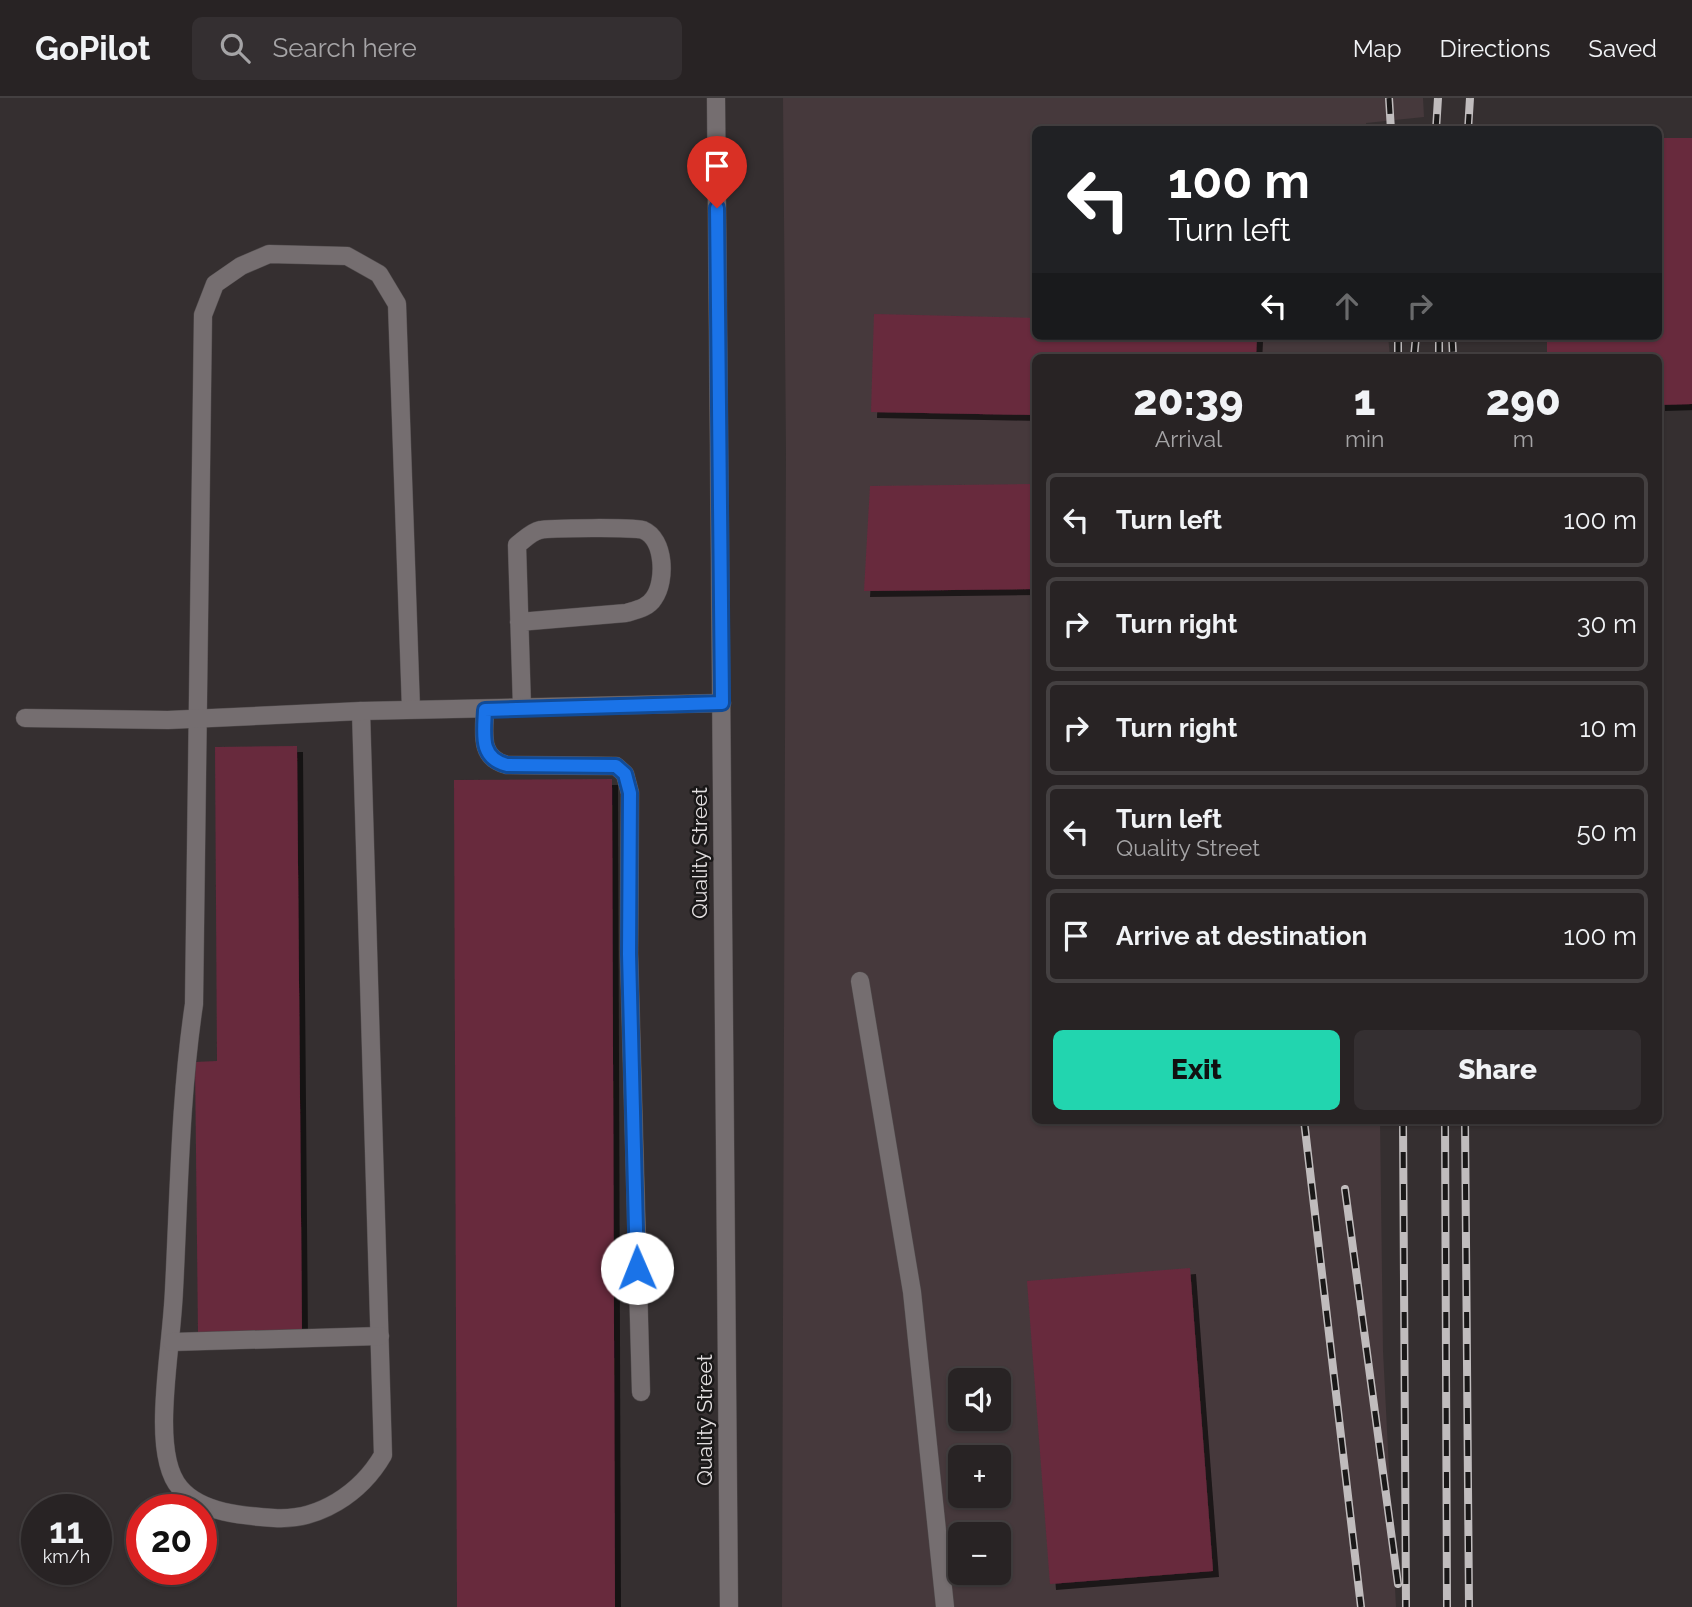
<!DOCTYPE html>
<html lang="en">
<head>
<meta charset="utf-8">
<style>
	body { margin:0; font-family:Raleway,sans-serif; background:#342f31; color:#f1f3f6; height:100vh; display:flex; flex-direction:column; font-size:26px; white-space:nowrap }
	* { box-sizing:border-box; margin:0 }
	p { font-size:23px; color:#a5a4a6 }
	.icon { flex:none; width:38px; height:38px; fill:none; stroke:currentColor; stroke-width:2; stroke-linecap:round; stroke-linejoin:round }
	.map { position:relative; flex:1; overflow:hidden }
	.side { position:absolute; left:1032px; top:256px; width:630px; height:770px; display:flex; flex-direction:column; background:#282324; border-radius:10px; box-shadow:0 2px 5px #0004,0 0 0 2px #444041 }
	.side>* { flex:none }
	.banner { position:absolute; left:1032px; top:28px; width:630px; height:214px; border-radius:10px; box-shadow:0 2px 5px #0004,0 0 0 2px #444041; background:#202124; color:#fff; overflow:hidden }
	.controls { position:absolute; left:948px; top:1270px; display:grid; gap:14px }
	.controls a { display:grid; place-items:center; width:63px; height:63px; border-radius:10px; background:#282324; box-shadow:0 2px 5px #0004,0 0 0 2px #444041; font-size:35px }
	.speed { position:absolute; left:21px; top:1396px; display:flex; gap:14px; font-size:35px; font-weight:700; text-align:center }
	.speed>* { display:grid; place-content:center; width:91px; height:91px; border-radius:50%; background:#282324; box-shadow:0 2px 5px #0004,0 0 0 2px #444041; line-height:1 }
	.speed small { font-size:18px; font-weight:400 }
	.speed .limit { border:10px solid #d22; background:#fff; color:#111 }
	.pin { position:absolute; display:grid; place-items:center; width:60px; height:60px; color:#fff; margin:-72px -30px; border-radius:50% 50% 50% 0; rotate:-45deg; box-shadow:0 0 7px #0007 }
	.pin .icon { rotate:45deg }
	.me { position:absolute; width:77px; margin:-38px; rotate:359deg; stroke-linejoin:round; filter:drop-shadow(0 0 5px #0008) }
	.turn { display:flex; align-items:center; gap:24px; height:147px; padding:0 21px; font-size:32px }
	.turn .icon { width:91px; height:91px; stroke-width:2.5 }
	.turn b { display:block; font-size:49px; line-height:60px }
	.lanes { display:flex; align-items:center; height:66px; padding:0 21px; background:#0003; justify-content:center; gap:35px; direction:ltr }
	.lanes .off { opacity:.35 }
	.eta { display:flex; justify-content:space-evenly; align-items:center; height:119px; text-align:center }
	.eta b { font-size:42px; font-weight:800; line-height:49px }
	.button { display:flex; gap:14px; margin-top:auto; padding:14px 21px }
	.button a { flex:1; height:80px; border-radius:10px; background:#22d5af; color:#111; font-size:28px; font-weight:800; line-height:80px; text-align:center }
	.button a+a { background:#342f31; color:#f1f3f6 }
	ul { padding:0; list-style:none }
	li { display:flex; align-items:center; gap:21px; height:94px; margin:0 14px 10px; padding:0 7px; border:4px solid #444041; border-radius:10px }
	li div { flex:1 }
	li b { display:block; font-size:26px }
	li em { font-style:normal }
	header { display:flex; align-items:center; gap:42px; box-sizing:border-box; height:98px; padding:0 35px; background:#282324; border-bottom:2px solid #444041 }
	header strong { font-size:33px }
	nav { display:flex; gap:38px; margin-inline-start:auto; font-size:24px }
	.search { width:490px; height:63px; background:#342f31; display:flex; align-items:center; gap:18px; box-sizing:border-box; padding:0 24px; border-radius:10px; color:#a5a4a6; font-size:26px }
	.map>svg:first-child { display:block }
	.built { fill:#46393c; fill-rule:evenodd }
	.building { fill:#68293d; filter:url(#shadow) }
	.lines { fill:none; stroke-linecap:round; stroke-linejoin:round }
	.minor-casing { stroke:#504b4c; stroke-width:19 }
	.minor { stroke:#756e70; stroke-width:18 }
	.rail-casing { stroke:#c0bcbd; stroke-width:8 }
	.rail { stroke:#1a1818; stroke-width:5; stroke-dasharray:16; stroke-linecap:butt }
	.route-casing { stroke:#114b97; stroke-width:18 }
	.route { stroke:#1a73e8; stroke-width:12 }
	.labels { text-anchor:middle; stroke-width:5; stroke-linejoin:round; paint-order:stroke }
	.street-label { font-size:21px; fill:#e3dfe0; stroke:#1a1818 }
</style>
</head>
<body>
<header>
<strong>GoPilot</strong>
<div class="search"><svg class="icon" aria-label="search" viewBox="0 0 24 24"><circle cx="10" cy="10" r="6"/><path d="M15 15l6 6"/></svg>Search here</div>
<nav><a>Map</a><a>Directions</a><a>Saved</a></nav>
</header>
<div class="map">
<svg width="1692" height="1509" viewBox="0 0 1692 1509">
	<defs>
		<filter id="shadow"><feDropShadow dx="6" dy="6" stdDeviation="0" flood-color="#0009"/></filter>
	</defs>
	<rect width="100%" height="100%" fill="#352f30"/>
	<path class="built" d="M 783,0 L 1423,0 L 1424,19 L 1366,25 L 1366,31 L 1036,32 L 1036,238 L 1388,238 L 1390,259 L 1036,259 L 1036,1022 L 1380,1022 L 1383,1253 L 1396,1509 L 782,1509 L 786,354 ZM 961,1283 L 999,1283 L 999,1321 L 961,1321 ZM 961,1360 L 999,1360 L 999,1398 L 961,1398 ZM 961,1437 L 999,1437 L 999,1475 L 961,1475 Z"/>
	<g class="building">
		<path d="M 1659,40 L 1692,40 L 1692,306 L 1659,307 L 1659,259 L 1547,259 L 1547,238 L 1659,238 Z"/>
		<path d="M 874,216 L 1036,220 L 1036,238 L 1257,238 L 1256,259 L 1036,259 L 1036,317 L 871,314 Z"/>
		<path d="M 1036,386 L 1036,491 L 864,493 L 870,388 Z"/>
		<path d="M 297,648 L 302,1234 L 198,1236 L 195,964 L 217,963 L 215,649 Z"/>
		<path d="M 612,681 L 615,1509 L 457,1509 L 454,682 Z"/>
		<path d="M 1190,1170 L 1213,1473 L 1050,1486 L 1027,1183 Z"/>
	</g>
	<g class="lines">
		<g class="minor-casing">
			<g id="minor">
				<path d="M 716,0 L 729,1509"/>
				<path d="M 519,524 L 626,515 C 636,512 648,510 654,500 C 666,483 665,441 643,432 C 638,429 548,430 540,432 C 531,434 524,442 517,447 L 522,609"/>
				<path d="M 485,612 C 484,636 479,660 507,667 L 616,668 L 625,676 L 630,695 L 629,856 L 641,1294"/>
				<path d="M 361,613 L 383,1357 C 361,1395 319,1423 274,1420 C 244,1418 201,1415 180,1390 C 166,1374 164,1344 164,1324 C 164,1280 172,1236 174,1192 C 179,1096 180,1000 194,906 L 203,217 L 215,186 L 241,168 L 269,156 L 347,158 L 379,176 L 397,206 L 411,611"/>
				<path d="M 25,620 L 168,622 L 361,613 L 722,605"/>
				<path d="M 860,883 L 912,1194 L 945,1509"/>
				<path d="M 172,1244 L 380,1238"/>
			</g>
		</g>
		<use href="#minor" class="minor"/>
		<g class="rail-casing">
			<g id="rail">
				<path d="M 1389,0 L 1391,32"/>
				<path d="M 1436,32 L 1438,0"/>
				<path d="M 1468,32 L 1470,0"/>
				<path d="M 1398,238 L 1398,259"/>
				<path d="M 1439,238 L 1439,259"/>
				<path d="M 1452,238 L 1453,259"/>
				<path d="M 1414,259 L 1416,238"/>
				<path d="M 1304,1022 L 1361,1509"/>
				<path d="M 1403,1022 L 1406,1509"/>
				<path d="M 1445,1022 L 1447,1509"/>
				<path d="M 1465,1022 L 1469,1509"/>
				<path d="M 1345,1091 L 1398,1486"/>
			</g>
		</g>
		<use href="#rail" class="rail"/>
	</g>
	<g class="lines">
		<g class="route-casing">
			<path id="route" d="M 637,1170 L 629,856 L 630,695 L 625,676 L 616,668 L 507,667 C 479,660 484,636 485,612 L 722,605 L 717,110"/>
		</g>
		<use href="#route" class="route"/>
	</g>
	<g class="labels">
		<g class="street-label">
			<text transform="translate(700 755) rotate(-90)" y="7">Quality Street</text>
			<text transform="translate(705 1322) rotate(-90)" y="7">Quality Street</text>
		</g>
	</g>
</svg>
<div class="controls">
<a><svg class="icon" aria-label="sound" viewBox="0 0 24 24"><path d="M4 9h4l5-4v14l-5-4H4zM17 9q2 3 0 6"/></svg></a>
<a>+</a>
<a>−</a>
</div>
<div class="speed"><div>11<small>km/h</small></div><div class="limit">20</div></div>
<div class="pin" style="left:717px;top:110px;background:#d93025"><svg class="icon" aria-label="arrive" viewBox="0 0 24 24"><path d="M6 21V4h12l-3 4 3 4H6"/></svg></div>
<svg class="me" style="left:637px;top:1170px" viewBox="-20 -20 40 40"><circle r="19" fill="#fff"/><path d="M0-13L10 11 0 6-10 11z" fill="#1a73e8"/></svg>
<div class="banner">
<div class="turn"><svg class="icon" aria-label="left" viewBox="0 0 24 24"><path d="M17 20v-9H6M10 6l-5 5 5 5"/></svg><div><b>100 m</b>Turn left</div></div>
<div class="lanes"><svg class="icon" aria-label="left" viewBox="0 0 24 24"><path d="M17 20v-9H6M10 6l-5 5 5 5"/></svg><svg class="icon off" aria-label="ahead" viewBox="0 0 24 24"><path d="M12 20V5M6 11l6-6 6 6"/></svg><svg class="icon off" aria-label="right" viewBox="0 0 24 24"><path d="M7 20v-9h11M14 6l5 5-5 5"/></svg></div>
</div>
<section class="side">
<div class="eta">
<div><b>20:39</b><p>Arrival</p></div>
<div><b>1</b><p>min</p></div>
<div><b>290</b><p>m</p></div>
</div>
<ul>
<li><svg class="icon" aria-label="left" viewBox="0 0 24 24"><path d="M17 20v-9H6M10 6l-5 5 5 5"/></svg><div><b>Turn left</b></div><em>100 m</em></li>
<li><svg class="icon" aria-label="right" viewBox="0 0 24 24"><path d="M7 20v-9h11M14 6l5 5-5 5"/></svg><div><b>Turn right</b></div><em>30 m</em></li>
<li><svg class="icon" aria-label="right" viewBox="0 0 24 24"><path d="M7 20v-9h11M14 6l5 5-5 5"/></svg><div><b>Turn right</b></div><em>10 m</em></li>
<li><svg class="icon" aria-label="left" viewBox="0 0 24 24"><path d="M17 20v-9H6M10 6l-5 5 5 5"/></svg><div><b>Turn left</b><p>Quality Street</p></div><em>50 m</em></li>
<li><svg class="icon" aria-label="arrive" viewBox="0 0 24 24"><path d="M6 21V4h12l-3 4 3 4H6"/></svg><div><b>Arrive at destination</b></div><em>100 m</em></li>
</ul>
<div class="button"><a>Exit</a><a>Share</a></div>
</section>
</div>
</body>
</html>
